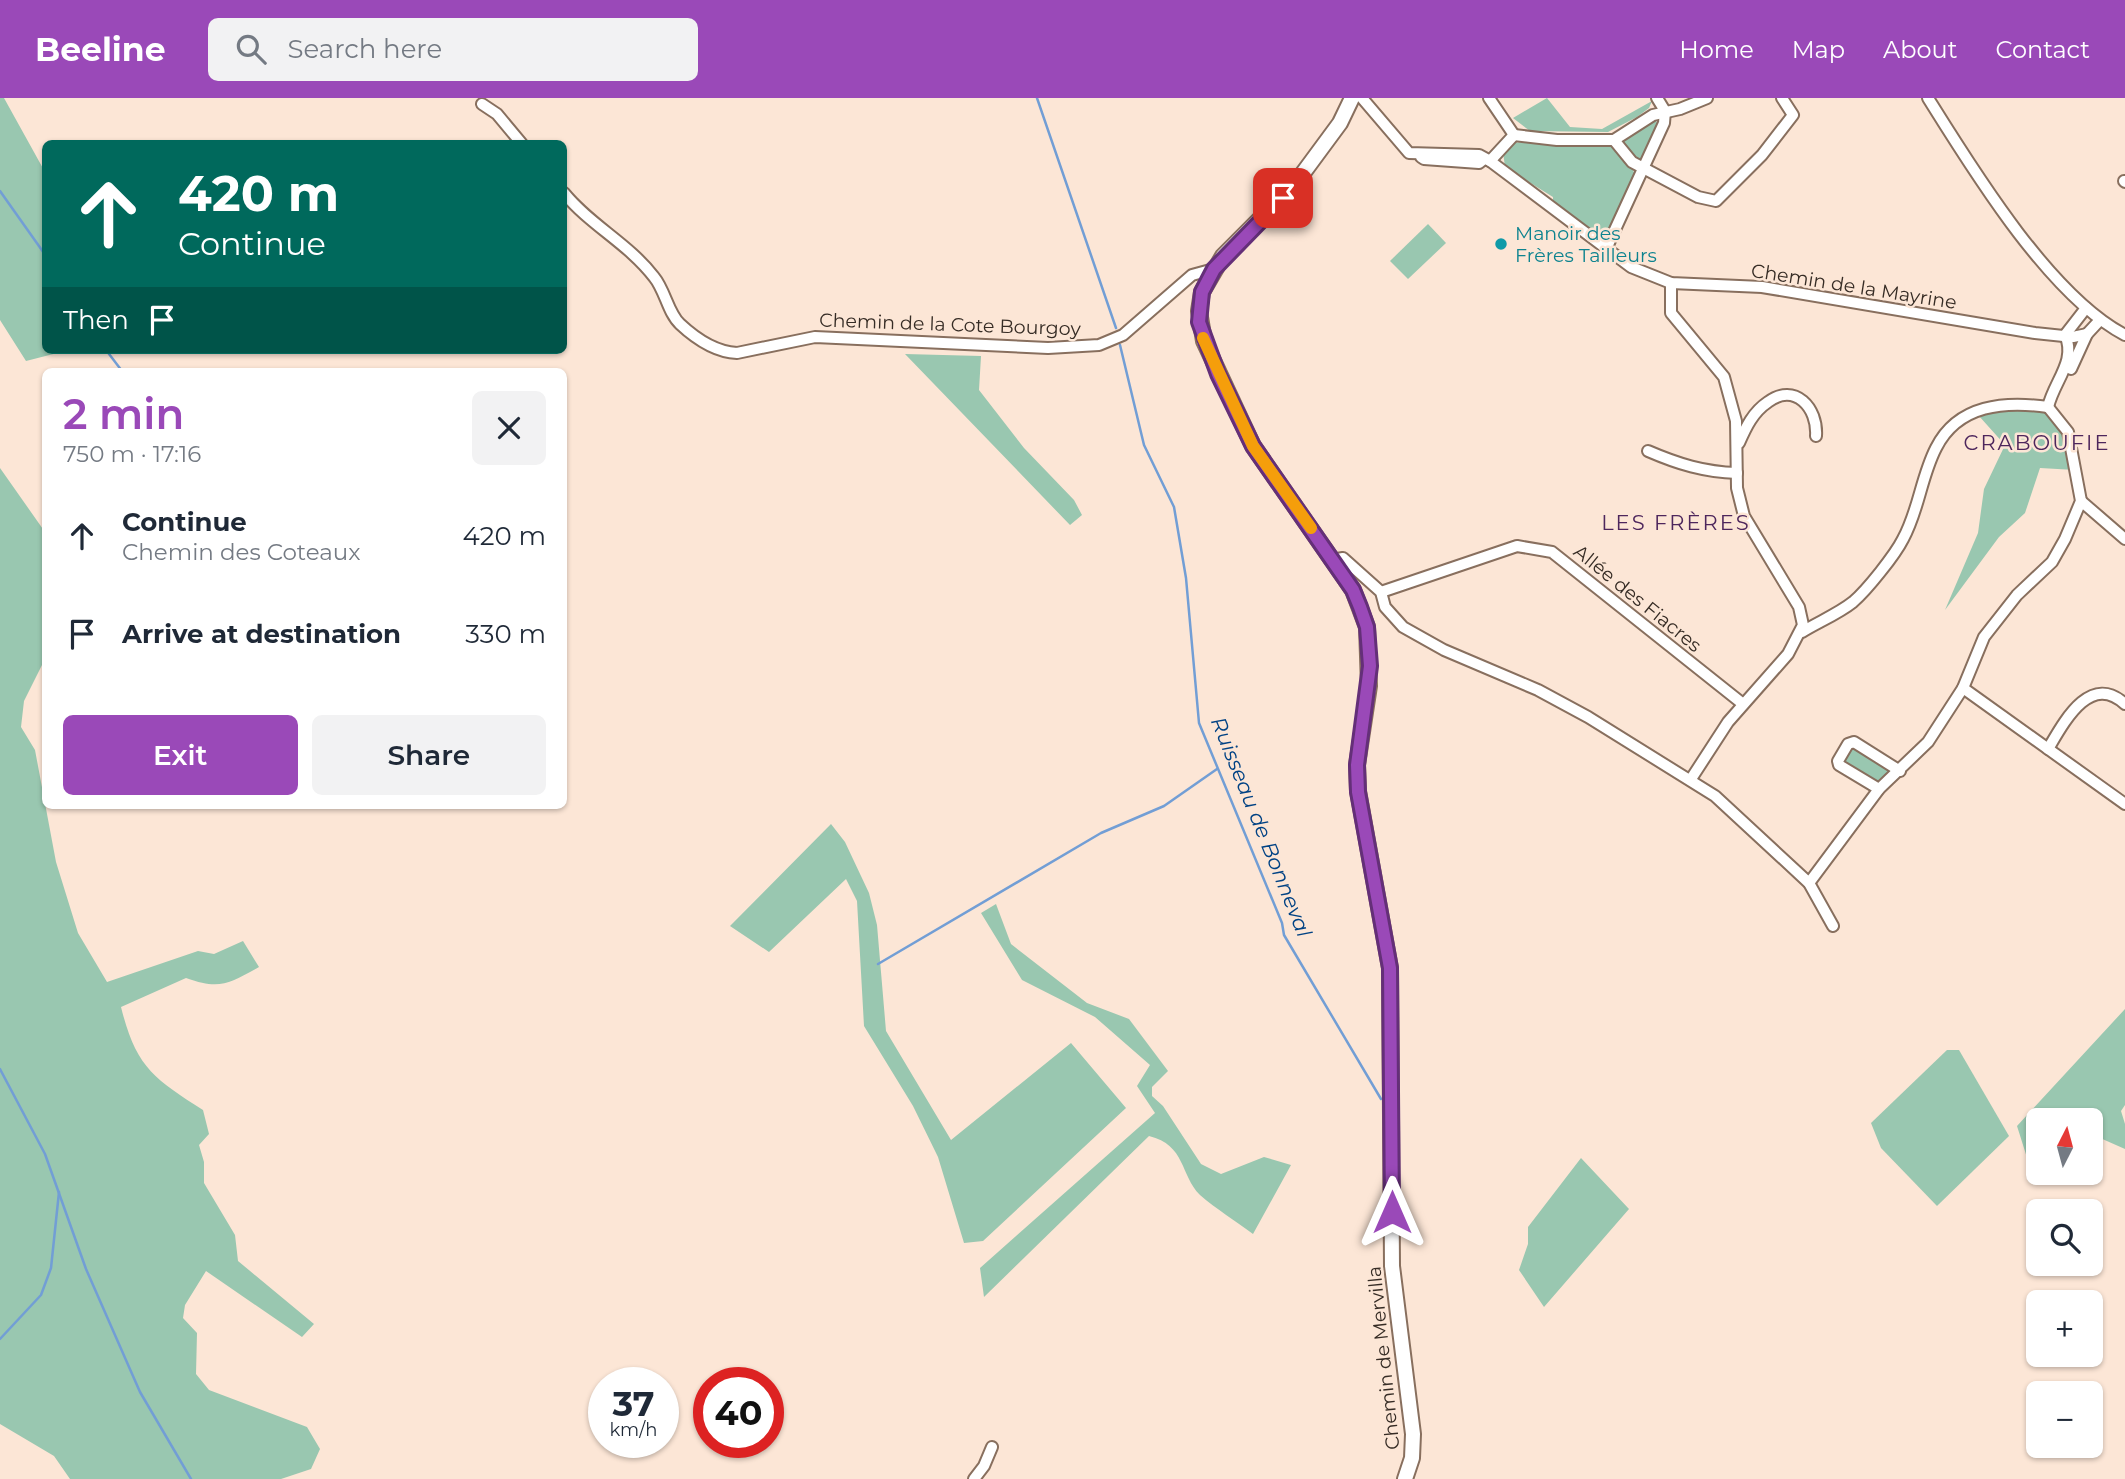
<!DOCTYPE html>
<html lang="en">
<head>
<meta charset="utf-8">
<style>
	body { margin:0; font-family:Montserrat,sans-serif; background:#f2f2f3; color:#1f2937; height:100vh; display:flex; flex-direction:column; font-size:26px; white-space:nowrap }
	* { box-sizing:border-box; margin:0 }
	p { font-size:23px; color:#747a83 }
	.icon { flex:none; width:38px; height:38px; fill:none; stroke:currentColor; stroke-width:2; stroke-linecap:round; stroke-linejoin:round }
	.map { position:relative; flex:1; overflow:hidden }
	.sheet { position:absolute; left:42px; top:270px; width:525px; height:441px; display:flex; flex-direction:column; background:#fff; border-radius:10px; box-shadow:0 2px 5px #0004 }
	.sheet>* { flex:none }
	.top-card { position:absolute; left:42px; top:42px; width:525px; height:214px; border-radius:10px; box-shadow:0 2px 5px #0004; background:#00695c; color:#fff; overflow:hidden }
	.needle { width:46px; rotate:6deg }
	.buttons { position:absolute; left:2026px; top:1010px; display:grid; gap:14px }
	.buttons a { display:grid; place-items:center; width:77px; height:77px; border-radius:10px; background:#fff; box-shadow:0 2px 5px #0004; font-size:35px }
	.speed { position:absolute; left:588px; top:1269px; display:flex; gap:14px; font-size:35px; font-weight:700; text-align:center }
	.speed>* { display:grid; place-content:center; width:91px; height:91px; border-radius:50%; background:#fff; box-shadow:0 2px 5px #0004; line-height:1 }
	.speed small { font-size:18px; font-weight:400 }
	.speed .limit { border:10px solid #d22; background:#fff; color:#111 }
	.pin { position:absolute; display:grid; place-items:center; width:60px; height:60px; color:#fff; margin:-30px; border-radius:14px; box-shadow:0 4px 10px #0006 }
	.me { position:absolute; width:77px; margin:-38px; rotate:0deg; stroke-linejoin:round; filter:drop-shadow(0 0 5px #0008) }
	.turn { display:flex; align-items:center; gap:24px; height:147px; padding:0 21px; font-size:32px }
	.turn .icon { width:91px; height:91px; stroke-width:2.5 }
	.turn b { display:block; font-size:49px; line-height:60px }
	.then { display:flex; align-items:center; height:66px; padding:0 21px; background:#0003; gap:14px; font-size:26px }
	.round { display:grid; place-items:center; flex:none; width:74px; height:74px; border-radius:10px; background:#f2f2f3 }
	.head { display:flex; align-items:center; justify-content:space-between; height:119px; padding:0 21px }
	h1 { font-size:42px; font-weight:600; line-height:52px; color:#9a49b8 }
	.action { display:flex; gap:14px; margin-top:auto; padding:14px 21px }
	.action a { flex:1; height:80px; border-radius:10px; background:#9a49b8; color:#fff; font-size:28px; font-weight:600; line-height:80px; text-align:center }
	.action a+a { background:#f2f2f3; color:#1f2937 }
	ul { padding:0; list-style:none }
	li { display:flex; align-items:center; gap:21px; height:98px; padding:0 21px }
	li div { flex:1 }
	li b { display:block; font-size:26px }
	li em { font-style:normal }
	header { display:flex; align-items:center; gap:42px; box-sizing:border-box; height:98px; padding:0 35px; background:#9a49b8; color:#fff }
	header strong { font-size:33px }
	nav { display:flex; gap:38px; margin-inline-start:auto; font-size:24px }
	.search { width:490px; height:63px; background:#f2f2f3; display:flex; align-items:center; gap:18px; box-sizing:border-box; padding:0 24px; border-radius:10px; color:#747a83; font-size:26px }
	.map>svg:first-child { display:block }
	.green { fill:#99c7b0 }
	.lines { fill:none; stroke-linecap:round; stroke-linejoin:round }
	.stream { stroke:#729ed5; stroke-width:2.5 }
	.minor-casing { stroke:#886f5e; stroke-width:14 }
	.tertiary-casing { stroke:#886f5e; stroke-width:18 }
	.minor { stroke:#fff; stroke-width:10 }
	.tertiary { stroke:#fff; stroke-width:14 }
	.route-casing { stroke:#642f78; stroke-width:18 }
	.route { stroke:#9a49b8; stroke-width:12 }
	.slow { stroke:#f59e0b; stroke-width:12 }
	.culture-dot { fill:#0f9aa8; stroke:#fce6d6; stroke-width:2.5 }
	.labels { text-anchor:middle; stroke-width:5; stroke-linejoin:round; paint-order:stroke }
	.culture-label { font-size:19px; fill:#0d838f; stroke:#fce6d6; text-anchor:start }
	.street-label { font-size:19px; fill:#362c25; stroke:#fce6d6 }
	.neighbourhood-label { font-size:21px; letter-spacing:2px; fill:#4d265c; stroke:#fce6d6 }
	.water-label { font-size:21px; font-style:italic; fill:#004284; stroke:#fce6d6 }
</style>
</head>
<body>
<header>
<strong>Beeline</strong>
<div class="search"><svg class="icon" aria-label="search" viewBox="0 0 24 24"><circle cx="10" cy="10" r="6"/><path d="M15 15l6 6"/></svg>Search here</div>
<nav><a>Home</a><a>Map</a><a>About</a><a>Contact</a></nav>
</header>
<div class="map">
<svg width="2125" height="1381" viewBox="0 0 2125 1381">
	<rect width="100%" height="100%" fill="#fce6d6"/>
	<g class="green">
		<path d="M 0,0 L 4,0 L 45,74 L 46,252 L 69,252 L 26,263 L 0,222 Z"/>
		<path d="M 1547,0 L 1570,29 L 1602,31 L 1652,3 L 1649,10 L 1637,19 L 1608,34 L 1530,33 L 1513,20 Z"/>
		<path d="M 1655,21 L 1659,28 L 1644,60 L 1634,62 L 1623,43 Z"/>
		<path d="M 1512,45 C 1527,43 1602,43 1613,49 C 1624,54 1633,69 1636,80 L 1611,132 L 1597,136 L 1592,134 L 1553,106 L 1553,99 L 1505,69 L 1503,54 Z"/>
		<path d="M 1428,126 L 1446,145 L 1408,181 L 1390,163 Z"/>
		<path d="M 905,256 L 981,258 L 979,292 L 1024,350 L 1074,402 L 1082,417 L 1070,427 Z"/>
		<path d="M 2001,308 L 2047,314 L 2064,335 L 2075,372 L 2040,370 L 2025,415 L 1999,439 L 1945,512 L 1978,435 L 1984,391 L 2005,347 L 1979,318 Z"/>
		<path d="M 0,370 L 45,434 L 45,561 L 24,603 L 21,629 L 35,652 L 56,764 L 78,835 L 107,884 L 198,853 L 214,856 L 243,843 L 259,869 C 228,886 220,892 186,880 L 121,909 C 136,969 153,980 203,1012 L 209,1036 L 199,1047 L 204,1064 L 204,1085 L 235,1137 L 238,1163 L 314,1226 L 302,1239 L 206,1173 L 185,1207 L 183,1220 L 197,1235 L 196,1276 L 209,1292 L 307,1329 L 320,1351 L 311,1371 L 281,1381 L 70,1381 L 54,1358 L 0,1326 Z"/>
		<path d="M 1854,649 L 1892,673 L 1878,686 L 1844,665 L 1850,650 Z"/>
		<path d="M 831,726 L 845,744 L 869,795 L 877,827 L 886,933 L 951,1042 L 1071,945 L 1126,1010 L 983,1143 L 964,1145 L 938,1059 L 913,1008 L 864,928 L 857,803 L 846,781 L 769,854 L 730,828 Z"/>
		<path d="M 996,806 L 1011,846 L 1087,905 L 1129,921 L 1168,973 L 1152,989 L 1152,998 L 1163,1008 L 1201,1066 L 1221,1076 L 1264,1059 L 1291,1067 L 1253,1136 C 1236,1123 1216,1111 1200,1097 C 1180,1077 1186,1047 1149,1038 L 984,1199 L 980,1170 L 1155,1015 L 1137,988 L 1150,967 L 1095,919 L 1022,882 L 981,815 Z"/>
		<path d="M 2125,911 L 2125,1007 L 2121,1013 L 2125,1026 L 2125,1051 L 2091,1036 L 2091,1022 L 2039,1022 L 2039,1074 L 2044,1075 L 2035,1085 L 2017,1028 Z"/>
		<path d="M 1947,952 L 1959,952 L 2009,1038 L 1937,1108 L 1881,1050 L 1871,1025 Z"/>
		<path d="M 1581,1060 L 1629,1111 L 1544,1209 L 1519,1172 L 1528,1146 L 1528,1129 Z"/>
	</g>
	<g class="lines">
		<g class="stream">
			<path d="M 1037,0 L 1116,230"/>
			<path d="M 0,93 L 46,158"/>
			<path d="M 1120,247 L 1144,347 L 1174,409 L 1186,480 L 1199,625 L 1282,825 L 1284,837 L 1381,1001"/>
			<path d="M 106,252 L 122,273"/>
			<path d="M 878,866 L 1101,735 L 1164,708 L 1217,671"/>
			<path d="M 0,971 L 45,1056 L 86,1171 L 140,1294 L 191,1381"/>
			<path d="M 0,1241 L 41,1197 L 51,1170 L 59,1094"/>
		</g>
		<g class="minor-casing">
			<g id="minor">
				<path d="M 1362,0 L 1409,55 L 1479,57 L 1490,63 L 1631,169 L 1671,185 L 1762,189 L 2035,235 L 2073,239 L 2087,236"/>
				<path d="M 1489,0 L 1514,37"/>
				<path d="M 1928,0 C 1973,72 2050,198 2125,237"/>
				<path d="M 482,6 L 497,16 L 522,46"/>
				<path d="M 1514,37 L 1557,42 L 1614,42 L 1653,17 L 1680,11 L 1707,0"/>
				<path d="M 1614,42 L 1632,64 L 1698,99 L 1716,103 L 1762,57 L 1793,17 L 1782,0"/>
				<path d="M 1421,59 L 1424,61 L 1479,65 L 1484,61"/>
				<path d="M 1490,63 L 1514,37"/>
				<path d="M 2124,83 L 2125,84"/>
				<path d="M 564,95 C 590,127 629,146 654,179 C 665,192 668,215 680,226 C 695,240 716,254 737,255 L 815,239 L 1048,250 L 1099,247 L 1123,237 L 1192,177 L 1214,171"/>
				<path d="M 1607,149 L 1664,25 L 1665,13 L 1657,0"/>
				<path d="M 1671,185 L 1671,215 L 1724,279 L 1736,323 L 1737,390 L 1744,418 L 1799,509 L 1803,527 L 1788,556 L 1728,624 L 1691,681"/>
				<path d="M 2071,271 L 2087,236 L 2100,222"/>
				<path d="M 2048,309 C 2054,283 2077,263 2065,237 L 2086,210"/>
				<path d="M 1739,345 C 1746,329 1753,314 1768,304 C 1795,284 1818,310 1816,338"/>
				<path d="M 1648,353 C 1678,366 1704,374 1737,375"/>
				<path d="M 2081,403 L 2125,441"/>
				<path d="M 1331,462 L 1343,460 L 1381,494 L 1385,509 L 1403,529 L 1444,552 L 1538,592 L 1588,619 L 1715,698 L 1809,785 L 1833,828"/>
				<path d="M 1381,494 L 1517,448 L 1552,454 L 1743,606"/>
				<path d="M 1802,534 C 1818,524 1838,516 1853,504 C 1867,492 1895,457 1903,441 C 1919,412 1921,379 1936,350 C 1958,306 2005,303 2048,309"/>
				<path d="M 1963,590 L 2125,706"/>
				<path d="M 2048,651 C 2064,624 2090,574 2125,606"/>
				<path d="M 1879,691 L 1839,667 L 1838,663 L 1848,646 L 1854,644 L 1900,673"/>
				<path d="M 1809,785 L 1879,691 L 1928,644 L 1963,590 L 1984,539 L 2017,497 L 2052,464 L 2065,441 L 2081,403 L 2068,334 L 2048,309"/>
				<path d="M 974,1381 L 984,1368 L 992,1349"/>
			</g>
		</g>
		<g class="tertiary-casing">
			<path id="tertiary" d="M 1352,0 L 1340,25 L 1295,86 L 1223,158 L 1202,194 L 1199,213 L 1204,243 L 1253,348 L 1353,492 L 1367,529 L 1369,588 L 1357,667 L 1358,693 L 1390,870 L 1392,1168 L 1413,1336 L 1412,1360 L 1405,1381"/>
		</g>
		<use href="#minor" class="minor"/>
		<use href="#tertiary" class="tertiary"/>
	</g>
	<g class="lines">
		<g class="route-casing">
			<path id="route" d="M 1283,100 L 1214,171 L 1202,194 L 1199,224 L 1218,276 L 1253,348 L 1353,492 L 1360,509 L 1367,529 L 1370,568 L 1357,667 L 1358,694 L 1390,870 L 1392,1114"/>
		</g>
		<use href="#route" class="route"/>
		<path class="slow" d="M 1203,240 L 1253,348 L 1311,430"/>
	</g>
	<circle class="culture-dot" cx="1501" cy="146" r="7"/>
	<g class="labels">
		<g class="culture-label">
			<text x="1515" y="142">Manoir des<tspan x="1515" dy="22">Frères Tailleurs</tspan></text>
		</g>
		<g class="street-label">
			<text transform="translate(1854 188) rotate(9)" y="7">Chemin de la Mayrine</text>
			<text transform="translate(950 226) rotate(2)" y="7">Chemin de la Cote Bourgoy</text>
			<text transform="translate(1638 500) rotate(39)" y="7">Allée des Fiacres</text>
			<text transform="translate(1383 1260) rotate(-96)" y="7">Chemin de Mervilla</text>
		</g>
		<g class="neighbourhood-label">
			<text x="2037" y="352">CRABOUFIE</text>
			<text x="1676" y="432">LES FRÈRES</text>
		</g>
		<g class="water-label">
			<text transform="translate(1261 729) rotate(68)" y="7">Ruisseau de Bonneval</text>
		</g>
	</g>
</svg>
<div class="buttons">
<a><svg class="needle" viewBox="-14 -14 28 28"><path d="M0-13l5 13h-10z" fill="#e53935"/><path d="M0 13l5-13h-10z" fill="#747a83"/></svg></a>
<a><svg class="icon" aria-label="search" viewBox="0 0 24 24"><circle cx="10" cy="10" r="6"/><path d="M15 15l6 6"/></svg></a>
<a>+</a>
<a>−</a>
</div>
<div class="speed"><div>37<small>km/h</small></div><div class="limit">40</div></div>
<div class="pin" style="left:1283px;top:100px;background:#d93025"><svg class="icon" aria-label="arrive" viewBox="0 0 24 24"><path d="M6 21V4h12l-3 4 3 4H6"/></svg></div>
<svg class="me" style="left:1392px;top:1114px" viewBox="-20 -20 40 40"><path d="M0-17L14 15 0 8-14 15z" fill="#9a49b8" stroke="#fff" stroke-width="4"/></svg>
<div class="top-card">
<div class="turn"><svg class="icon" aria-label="ahead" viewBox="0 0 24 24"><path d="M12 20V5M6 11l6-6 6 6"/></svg><div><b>420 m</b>Continue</div></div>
<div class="then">Then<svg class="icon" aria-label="arrive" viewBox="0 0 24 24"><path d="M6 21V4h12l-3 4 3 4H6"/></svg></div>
</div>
<section class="sheet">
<div class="head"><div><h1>2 min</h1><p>750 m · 17:16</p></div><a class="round"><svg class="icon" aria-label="close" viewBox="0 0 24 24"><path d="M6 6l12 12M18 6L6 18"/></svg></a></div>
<ul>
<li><svg class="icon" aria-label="ahead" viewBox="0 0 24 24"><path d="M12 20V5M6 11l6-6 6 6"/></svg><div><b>Continue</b><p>Chemin des Coteaux</p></div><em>420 m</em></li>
<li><svg class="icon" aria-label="arrive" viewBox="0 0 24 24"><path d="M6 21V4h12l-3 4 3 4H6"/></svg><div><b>Arrive at destination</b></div><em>330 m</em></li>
</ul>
<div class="action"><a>Exit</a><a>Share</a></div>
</section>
</div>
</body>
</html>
